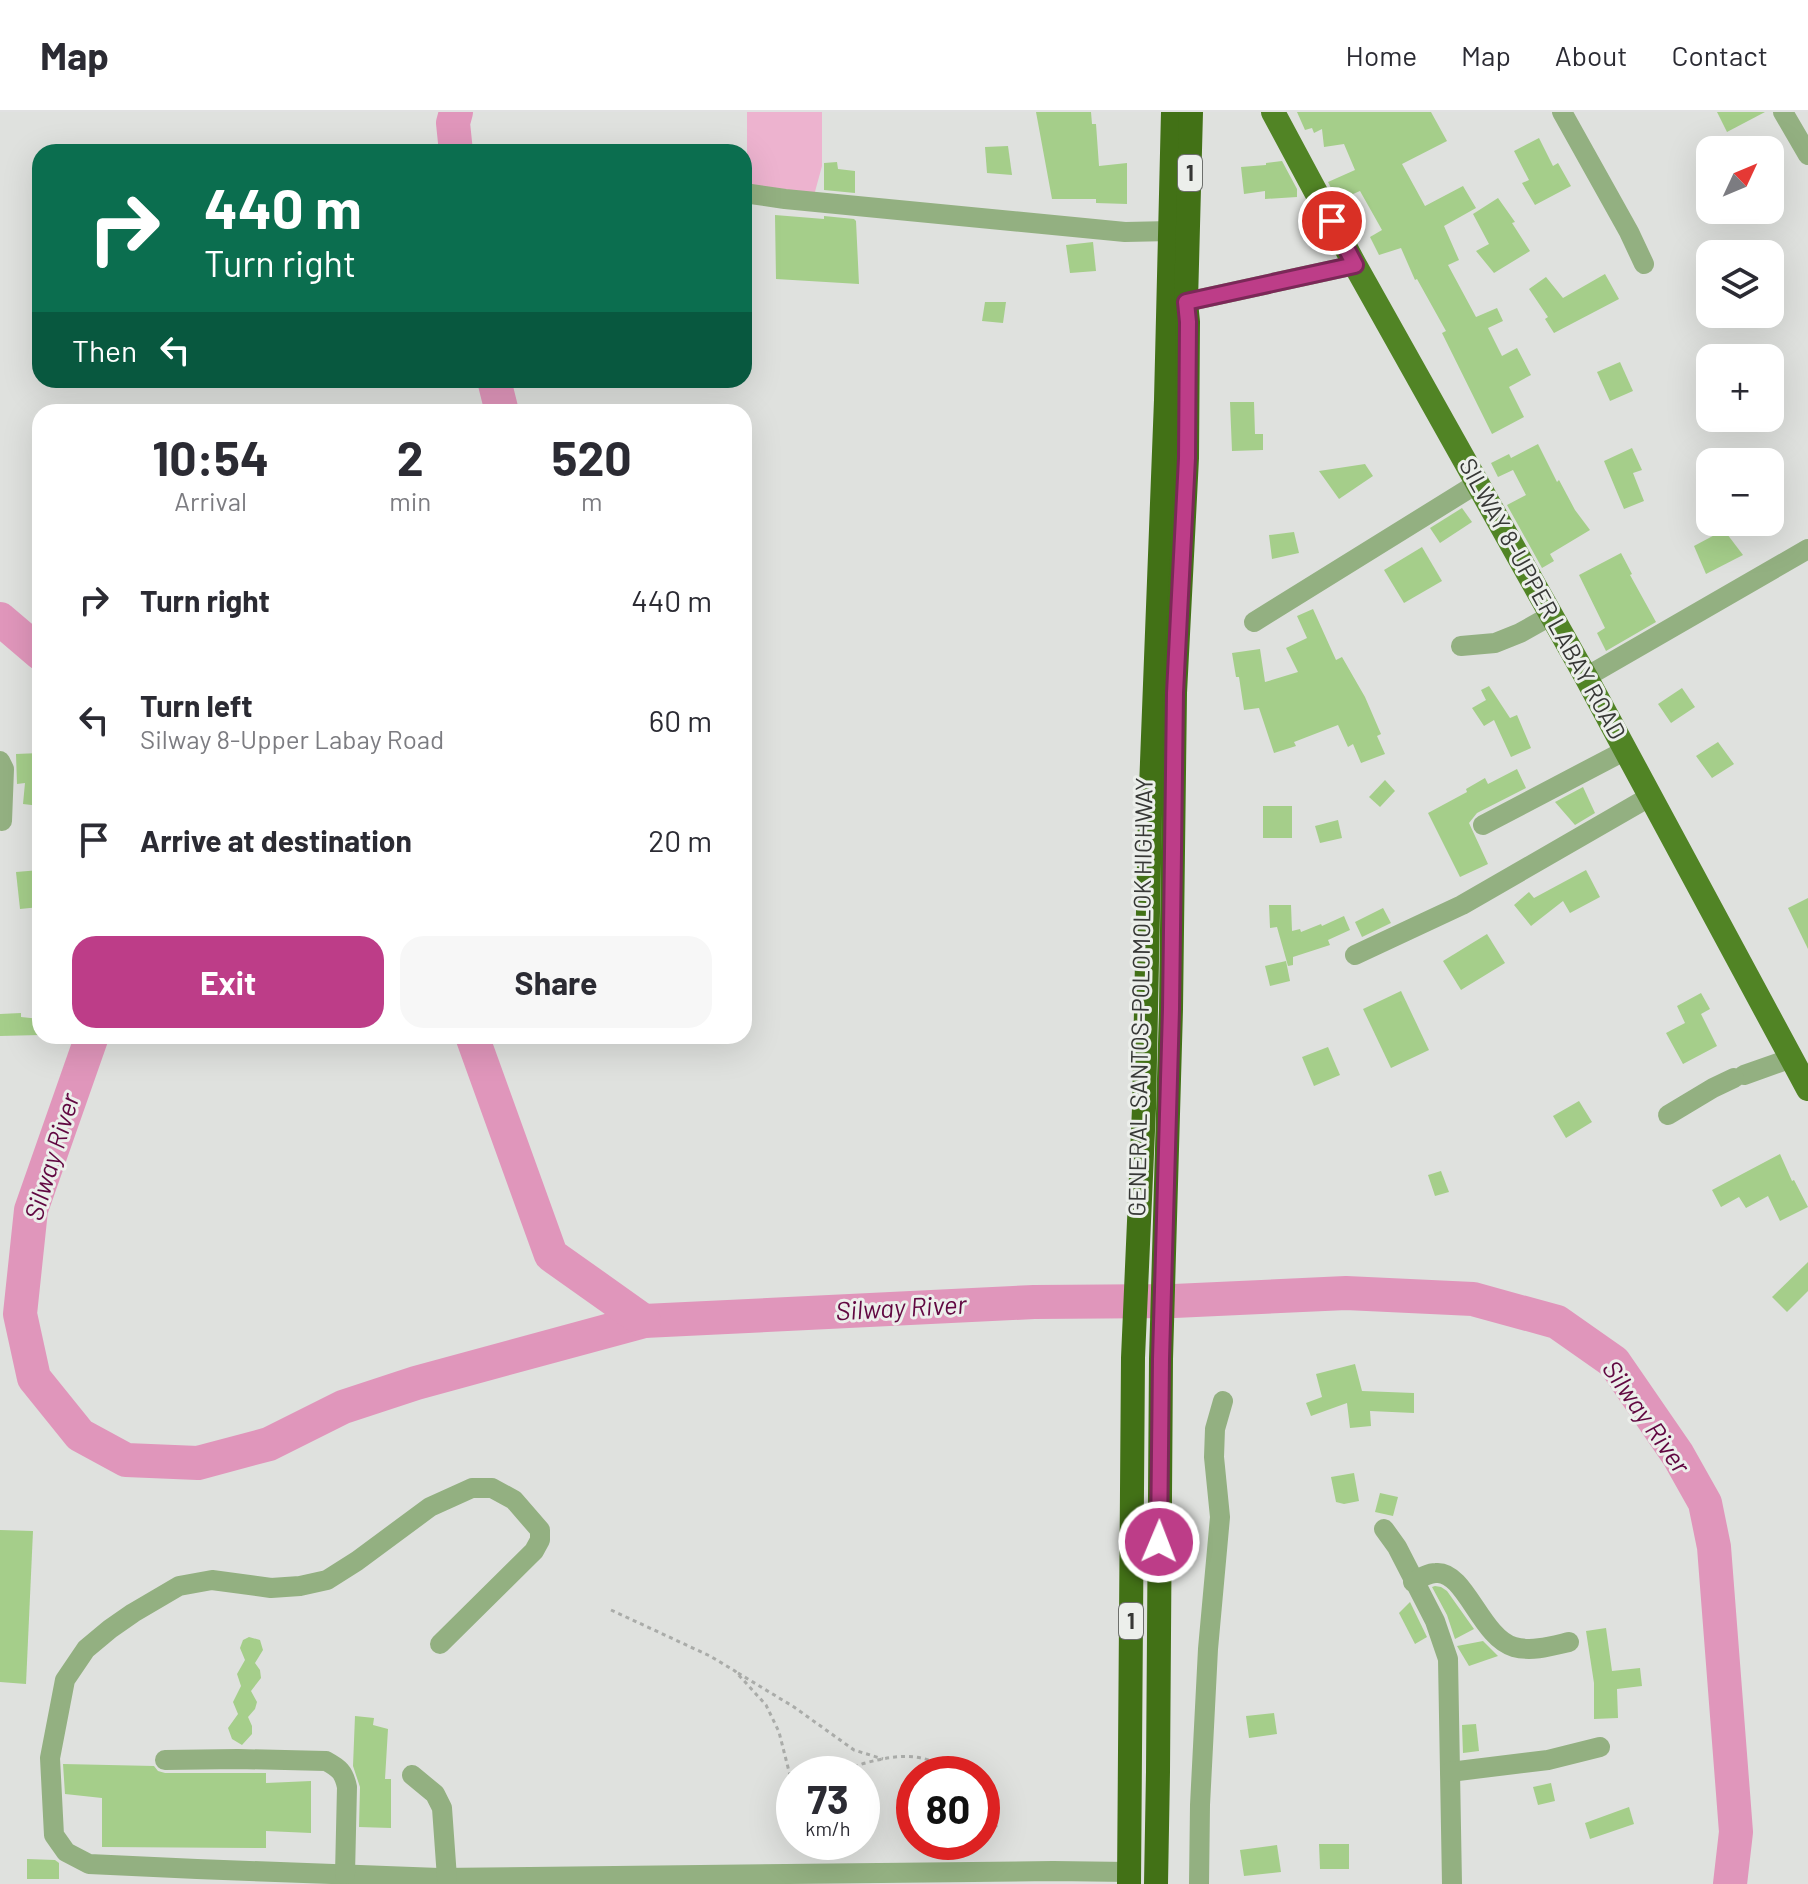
<!DOCTYPE html>
<html lang="en">
<head>
<meta charset="utf-8">
<style>
	body { margin:0; font-family:Barlow,sans-serif; background:#f7f7f7; color:#2b2b33; height:100vh; display:flex; flex-direction:column; font-size:30px; white-space:nowrap }
	* { box-sizing:border-box; margin:0 }
	p { font-size:26px; color:#7c7c81 }
	.icon { flex:none; width:44px; height:44px; fill:none; stroke:currentColor; stroke-width:2; stroke-linecap:round; stroke-linejoin:round }
	.map { position:relative; flex:1; overflow:hidden }
	.panel { position:absolute; left:32px; top:292px; width:720px; height:640px; display:flex; flex-direction:column; background:#fff; border-radius:24px; box-shadow:0 8px 32px #0002 }
	.panel>* { flex:none }
	.guide { position:absolute; left:32px; top:32px; width:720px; height:244px; border-radius:24px; box-shadow:0 8px 32px #0002; background:#0b6e4f; color:#fff; overflow:hidden }
	.needle { width:52px; rotate:46deg }
	.fabs { position:absolute; left:1696px; top:24px; display:grid; gap:16px }
	.fabs a { display:grid; place-items:center; width:88px; height:88px; border-radius:16px; background:#fff; box-shadow:0 8px 32px #0002; font-size:40px }
	.speed { position:absolute; left:776px; top:1644px; display:flex; gap:16px; font-size:40px; font-weight:700; text-align:center }
	.speed>* { display:grid; place-content:center; width:104px; height:104px; border-radius:50%; background:#fff; box-shadow:0 8px 32px #0002; line-height:1 }
	.speed small { font-size:20px; font-weight:400 }
	.speed .limit { border:12px solid #d22; background:#fff; color:#111 }
	.pin { position:absolute; display:grid; place-items:center; width:68px; height:68px; color:#fff; margin:-34px; border:4px solid #fff; border-radius:50%; box-shadow:0 2px 8px #0007 }
	.me { position:absolute; width:88px; margin:-44px; rotate:1deg; stroke-linejoin:round; filter:drop-shadow(0 0 6px #0008) }
	.turn { display:flex; align-items:center; gap:28px; height:168px; padding:0 40px; font-size:36px }
	.turn .icon { width:104px; height:104px; stroke-width:2.5 }
	.turn b { display:block; font-size:56px; line-height:68px }
	.then { display:flex; align-items:center; height:76px; padding:0 40px; background:#0003; gap:16px; font-size:30px }
	.eta { display:flex; justify-content:space-evenly; align-items:center; height:136px; text-align:center }
	.eta b { font-size:48px; font-weight:700; line-height:56px }
	.primary-button { display:flex; gap:16px; margin-top:auto; padding:16px 40px }
	.primary-button a { flex:1; height:92px; border-radius:24px; background:#bd3d88; color:#fff; font-size:32px; font-weight:700; line-height:92px; text-align:center }
	.primary-button a+a { background:#f7f7f7; color:#2b2b33 }
	ul { padding:0; list-style:none }
	li { display:flex; align-items:center; gap:24px; height:120px; padding:0 40px }
	li div { flex:1 }
	li b { display:block; font-size:30px }
	li em { font-style:normal }
	header { display:flex; align-items:center; gap:48px; box-sizing:border-box; height:112px; padding:0 40px; background:#fff; border-bottom:2px solid #e1e1e2 }
	header strong { font-size:38px }
	nav { display:flex; gap:44px; margin-inline-start:auto; font-size:28px }
	.map>svg:first-child { display:block }
	.green { fill:#edb3cf }
	.lines { fill:none; stroke-linecap:round; stroke-linejoin:round }
	.river { stroke:#e096bb; stroke-width:34 }
	.building { fill:#a5ce8a }
	.path { stroke:#aaaca9; stroke-width:3; stroke-dasharray:4 4; stroke-linecap:butt }
	.minor { stroke:#93b081; stroke-width:20 }
	.major { stroke:#518425; stroke-width:24 }
	.highway { stroke:#427116; stroke-width:24 }
	.route-casing { stroke:#7b2858; stroke-width:20 }
	.route { stroke:#bd3d88; stroke-width:14 }
	.labels { text-anchor:middle; stroke-width:6; stroke-linejoin:round; paint-order:stroke }
	.shield { fill:#ecefeb; stroke:#6d6f6c; stroke-width:2 }
	.shield-label { font-size:22px; font-weight:bold; fill:#373836 }
	.street-label { font-size:24px; fill:#373836; stroke:#ecefeb }
	.water-label { font-size:26px; font-style:italic; fill:#610741; stroke:#ecefeb }
</style>
</head>
<body>
<header>
<strong>Map</strong>
<nav><a>Home</a><a>Map</a><a>About</a><a>Contact</a></nav>
</header>
<div class="map">
<svg width="1808" height="1772" viewBox="0 0 1808 1772">
	<rect width="100%" height="100%" fill="#dfe1de"/>
	<path class="green" d="M 747,0 L 822,0 L 822,54 L 813,87 L 747,81 Z"/>
	<g class="lines">
		<g class="river">
			<path d="M 456,0 L 453,11 L 456,40"/>
			<path d="M 494,268 L 502,300"/>
			<path d="M 0,507 L 40,541"/>
			<path d="M 92,924 L 31,1098 L 20,1202 L 34,1266 L 80,1323 L 126,1348 L 198,1351 L 269,1332 L 343,1295 L 416,1271 L 644,1209 L 1034,1190 L 1174,1189 L 1346,1181 L 1473,1187 L 1557,1210 L 1614,1250 L 1678,1343 L 1705,1391 L 1714,1435 L 1736,1720 L 1730,1772"/>
			<path d="M 472,924 L 551,1143 L 644,1209"/>
		</g>
	</g>
	<g class="building">
		<path d="M 1036,0 L 1091,0 L 1092,12 L 1096,12 L 1099,54 L 1127,51 L 1127,92 L 1096,91 L 1096,87 L 1052,87 Z"/>
		<path d="M 1297,0 L 1431,0 L 1447,29 L 1402,52 L 1425,94 L 1463,74 L 1476,96 L 1444,114 L 1459,148 L 1448,153 L 1476,205 L 1497,196 L 1503,209 L 1488,216 L 1502,244 L 1517,236 L 1531,263 L 1509,275 L 1524,305 L 1492,322 L 1442,221 L 1446,219 L 1417,167 L 1415,168 L 1401,136 L 1379,143 L 1370,125 L 1382,118 L 1360,79 L 1337,89 L 1332,78 L 1328,70 L 1355,58 L 1344,32 L 1324,35 L 1322,17 L 1314,21 L 1312,16 L 1305,18 Z"/>
		<path d="M 1717,0 L 1765,0 L 1727,20 Z"/>
		<path d="M 1539,26 L 1553,54 L 1558,51 L 1571,74 L 1535,93 L 1522,71 L 1529,68 L 1514,39 Z"/>
		<path d="M 1008,34 L 1012,63 L 987,61 L 985,35 Z"/>
		<path d="M 1282,49 L 1297,77 L 1297,85 L 1265,87 L 1265,79 L 1244,82 L 1241,55 L 1266,53 L 1266,51 Z"/>
		<path d="M 837,50 L 838,57 L 855,59 L 855,81 L 824,78 L 824,51 Z"/>
		<path d="M 1498,86 L 1515,110 L 1512,111 L 1530,139 L 1494,161 L 1476,139 L 1489,132 L 1473,102 Z"/>
		<path d="M 775,103 L 824,107 L 824,104 L 854,107 L 856,109 L 859,172 L 776,167 Z"/>
		<path d="M 1093,130 L 1096,159 L 1070,161 L 1066,133 Z"/>
		<path d="M 1605,162 L 1619,187 L 1554,221 L 1545,207 L 1548,205 L 1529,177 L 1546,165 L 1563,186 Z"/>
		<path d="M 985,190 L 1006,190 L 1003,211 L 982,209 Z"/>
		<path d="M 1620,250 L 1633,279 L 1610,289 L 1597,260 Z"/>
		<path d="M 1230,290 L 1254,290 L 1255,322 L 1263,322 L 1263,338 L 1232,339 Z"/>
		<path d="M 1538,332 L 1557,370 L 1559,368 L 1575,398 L 1590,418 L 1550,442 L 1554,449 L 1542,456 L 1507,393 L 1526,383 L 1513,358 L 1498,365 L 1491,351 L 1509,342 L 1511,346 Z"/>
		<path d="M 1632,336 L 1642,358 L 1633,361 L 1644,389 L 1624,397 L 1604,349 Z"/>
		<path d="M 1365,352 L 1373,364 L 1339,387 L 1319,359 Z"/>
		<path d="M 1462,396 L 1472,410 L 1440,431 L 1430,416 Z"/>
		<path d="M 1724,418 L 1743,443 L 1706,462 L 1694,434 Z"/>
		<path d="M 1294,420 L 1299,441 L 1272,447 L 1269,423 Z"/>
		<path d="M 1422,435 L 1442,469 L 1404,491 L 1384,458 Z"/>
		<path d="M 1621,441 L 1632,462 L 1630,463 L 1656,510 L 1606,539 L 1597,521 L 1605,516 L 1579,463 Z"/>
		<path d="M 1313,497 L 1336,548 L 1342,545 L 1365,585 L 1381,622 L 1377,624 L 1385,642 L 1361,651 L 1353,632 L 1348,635 L 1338,613 L 1294,630 L 1296,634 L 1274,641 L 1259,596 L 1244,598 L 1239,565 L 1236,565 L 1232,541 L 1260,537 L 1265,570 L 1298,560 L 1286,536 L 1307,526 L 1297,504 Z"/>
		<path d="M 1489,574 L 1510,606 L 1517,603 L 1531,636 L 1511,645 L 1494,608 L 1484,614 L 1472,596 L 1486,588 L 1481,578 Z"/>
		<path d="M 1682,576 L 1695,595 L 1671,611 L 1658,592 Z"/>
		<path d="M 1718,630 L 1734,652 L 1712,666 L 1696,644 Z"/>
		<path d="M 40,641 L 40,694 L 23,692 L 25,671 L 17,672 L 16,642 Z"/>
		<path d="M 1517,657 L 1526,676 L 1477,701 L 1469,711 L 1488,752 L 1460,765 L 1428,701 L 1467,680 L 1466,677 L 1485,666 L 1488,672 Z"/>
		<path d="M 1385,668 L 1395,679 L 1380,695 L 1369,685 Z"/>
		<path d="M 1583,675 L 1595,701 L 1575,713 L 1555,690 Z"/>
		<rect x="1263" y="694" width="29" height="32"/>
		<path d="M 1338,708 L 1342,726 L 1320,731 L 1315,714 Z"/>
		<path d="M 40,758 L 40,795 L 20,797 L 16,760 Z"/>
		<path d="M 1586,758 L 1600,785 L 1570,801 L 1563,789 L 1531,814 L 1514,793 L 1529,780 L 1534,786 Z"/>
		<path d="M 1808,786 L 1808,837 L 1788,796 Z"/>
		<path d="M 1269,793 L 1291,793 L 1292,819 L 1300,817 L 1301,820 L 1321,812 L 1322,814 L 1344,804 L 1350,818 L 1328,828 L 1330,833 L 1293,845 L 1293,853 L 1288,854 L 1277,815 L 1270,816 Z"/>
		<path d="M 1383,796 L 1391,811 L 1362,825 L 1355,810 Z"/>
		<path d="M 1487,822 L 1505,851 L 1461,878 L 1443,849 Z"/>
		<path d="M 1286,849 L 1290,869 L 1270,874 L 1265,854 Z"/>
		<path d="M 1401,879 L 1429,938 L 1391,956 L 1363,897 Z"/>
		<path d="M 1701,881 L 1710,897 L 1701,902 L 1717,934 L 1683,952 L 1666,921 L 1685,911 L 1677,894 Z"/>
		<path d="M 21,901 L 21,905 L 40,907 L 40,923 L 0,924 L 0,902 Z"/>
		<path d="M 1328,935 L 1340,963 L 1314,974 L 1302,945 Z"/>
		<path d="M 1579,989 L 1592,1010 L 1566,1026 L 1553,1004 Z"/>
		<path d="M 1780,1042 L 1792,1069 L 1794,1068 L 1808,1095 L 1780,1109 L 1768,1084 L 1746,1096 L 1739,1085 L 1721,1095 L 1712,1078 Z"/>
		<path d="M 1441,1059 L 1449,1080 L 1435,1084 L 1428,1063 Z"/>
		<path d="M 1808,1150 L 1808,1179 L 1787,1200 L 1772,1185 Z"/>
		<path d="M 1355,1252 L 1362,1279 L 1414,1281 L 1414,1301 L 1370,1299 L 1371,1314 L 1350,1316 L 1347,1291 L 1311,1304 L 1306,1291 L 1322,1285 L 1316,1262 Z"/>
		<path d="M 1354,1361 L 1359,1389 L 1344,1392 L 1336,1390 L 1331,1365 Z"/>
		<path d="M 1380,1381 L 1398,1385 L 1393,1404 L 1375,1400 Z"/>
		<path d="M 0,1418 L 33,1419 L 26,1572 L 0,1570 Z"/>
		<path d="M 1435,1474 L 1441,1475 L 1447,1479 L 1474,1517 L 1455,1527 L 1447,1503 L 1432,1475 Z"/>
		<path d="M 1410,1490 L 1427,1525 L 1415,1532 L 1399,1501 Z"/>
		<path d="M 1606,1516 L 1612,1559 L 1640,1556 L 1642,1574 L 1617,1577 L 1618,1606 L 1594,1607 L 1594,1571 L 1586,1519 Z"/>
		<path d="M 249,1525 L 260,1528 L 263,1538 L 255,1551 L 260,1558 L 261,1566 L 251,1579 L 257,1590 L 255,1597 L 248,1605 L 252,1614 L 252,1622 L 242,1633 L 232,1627 L 228,1616 L 238,1602 L 233,1590 L 241,1574 L 237,1562 L 245,1548 L 240,1536 L 243,1528 Z"/>
		<path d="M 1483,1529 L 1498,1544 L 1469,1554 L 1457,1534 Z"/>
		<path d="M 1274,1601 L 1277,1622 L 1249,1626 L 1246,1604 Z"/>
		<path d="M 355,1604 L 374,1606 L 373,1613 L 388,1617 L 385,1667 L 391,1667 L 391,1716 L 359,1715 L 360,1675 L 353,1654 Z"/>
		<path d="M 1476,1612 L 1479,1639 L 1463,1641 L 1462,1613 Z"/>
		<path d="M 63,1652 L 154,1654 L 158,1659 L 165,1661 L 266,1661 L 266,1671 L 311,1669 L 311,1721 L 266,1719 L 266,1736 L 102,1735 L 102,1686 L 65,1682 Z"/>
		<path d="M 1551,1671 L 1555,1689 L 1538,1693 L 1533,1675 Z"/>
		<path d="M 1629,1695 L 1634,1712 L 1590,1727 L 1585,1711 Z"/>
		<path d="M 1319,1732 L 1349,1732 L 1349,1757 L 1320,1757 Z"/>
		<path d="M 1277,1733 L 1281,1760 L 1244,1764 L 1240,1738 Z"/>
		<path d="M 27,1747 L 55,1748 L 59,1751 L 59,1767 L 27,1767 Z"/>
	</g>
	<g class="lines">
		<g class="path">
			<path d="M 611,1498 L 710,1544 L 735,1559 L 766,1593 L 779,1620 L 794,1679"/>
			<path d="M 738,1561 L 794,1595 L 854,1638 L 883,1647"/>
			<path d="M 840,1662 C 849,1656 858,1653 869,1650 C 900,1642 927,1640 952,1662"/>
			<path d="M 982,1695 L 997,1715"/>
			<path d="M 809,1730 L 814,1743"/>
		</g>
		<g class="minor">
			<path d="M 1562,0 L 1629,120 L 1644,152"/>
			<path d="M 1783,0 L 1808,43"/>
			<path d="M 744,81 L 785,87 L 1125,120 L 1171,119"/>
			<path d="M 1186,190 L 1355,153"/>
			<path d="M 1254,510 L 1478,371"/>
			<path d="M 1461,534 L 1495,531 L 1520,521 L 1552,503"/>
			<path d="M 1586,565 L 1808,437"/>
			<path d="M 0,649 L 4,657 L 2,709"/>
			<path d="M 1483,713 L 1626,638"/>
			<path d="M 1355,843 L 1462,793 L 1651,684"/>
			<path d="M 1744,963 L 1792,946"/>
			<path d="M 1668,1003 L 1713,976 L 1734,966"/>
			<path d="M 1384,1417 L 1397,1435 L 1435,1509 L 1448,1547 L 1452,1772"/>
			<path d="M 1413,1470 C 1420,1466 1428,1461 1436,1461 C 1465,1458 1481,1526 1514,1535 C 1532,1540 1552,1534 1569,1530"/>
			<path d="M 440,1532 L 534,1439 L 540,1428 L 540,1418 L 514,1388 L 492,1376 L 472,1376 L 430,1395 L 357,1449 L 327,1468 L 300,1474 L 271,1476 L 212,1468 L 179,1474 L 133,1501 L 110,1517 L 86,1537 L 65,1568 L 50,1646 L 54,1723 L 66,1740 L 89,1752 L 197,1757 L 439,1766 L 1053,1759 L 1129,1760"/>
			<path d="M 165,1648 L 238,1647 L 326,1649 C 339,1656 344,1660 347,1675 L 345,1762"/>
			<path d="M 1450,1660 L 1548,1648 L 1600,1635"/>
			<path d="M 412,1663 L 435,1682 L 442,1696 L 447,1766"/>
			<path d="M 1199,1772 L 1200,1693 L 1208,1537 L 1220,1405 L 1214,1345 L 1215,1317 L 1223,1289"/>
		</g>
		<path class="major" d="M 1273,0 L 1355,153 L 1586,565 L 1808,977"/>
		<g class="highway">
			<path d="M 1129,1772 L 1133,1246 L 1144,996 L 1150,702 L 1166,288 L 1173,0"/>
			<path d="M 1156,1772 L 1158,1660 L 1161,1247 L 1171,897 L 1175,581 L 1187,346 L 1188,210 L 1186,190 L 1191,0"/>
		</g>
	</g>
	<g class="lines">
		<g class="route-casing">
			<path id="route" d="M 1159,1430 L 1161,1247 L 1171,897 L 1175,581 L 1187,346 L 1188,210 L 1186,190 L 1355,153 L 1332,109"/>
		</g>
		<use href="#route" class="route"/>
	</g>
	<g class="labels">
		<g class="shield">
			<rect x="1178" y="43" width="24" height="36" rx="6"/>
			<rect x="1119" y="1491" width="24" height="36" rx="6"/>
		</g>
		<g class="shield-label">
			<text x="1190" y="69">1</text>
			<text x="1131" y="1517">1</text>
		</g>
		<g class="street-label">
			<text transform="translate(1542 487) rotate(61)" y="8">SILWAY 8-UPPER LABAY ROAD</text>
			<text transform="translate(1141 885) rotate(-89)" y="8">GENERAL SANTOS-POLOMOLOK HIGHWAY</text>
		</g>
		<g class="water-label">
			<text transform="translate(52 1045) rotate(-73)" y="9">Silway River</text>
			<text transform="translate(901 1196) rotate(-3)" y="9">Silway River</text>
			<text transform="translate(1646 1305) rotate(55)" y="9">Silway River</text>
		</g>
	</g>
</svg>
<div class="fabs">
<a><svg class="needle" viewBox="-14 -14 28 28"><path d="M0-13l5 13h-10z" fill="#e53935"/><path d="M0 13l5-13h-10z" fill="#7c7c81"/></svg></a>
<a><svg class="icon" aria-label="layers" viewBox="0 0 24 24"><path d="M12 4l9 5-9 5-9-5zM3 14l9 5 9-5"/></svg></a>
<a>+</a>
<a>−</a>
</div>
<div class="speed"><div>73<small>km/h</small></div><div class="limit">80</div></div>
<div class="pin" style="left:1332px;top:109px;background:#d93025"><svg class="icon" aria-label="arrive" viewBox="0 0 24 24"><path d="M6 21V4h12l-3 4 3 4H6"/></svg></div>
<svg class="me" style="left:1159px;top:1430px" viewBox="-20 -20 40 40"><circle r="17" fill="#bd3d88" stroke="#fff" stroke-width="3"/><path d="M0-11L8 9 0 5-8 9z" fill="#fff"/></svg>
<div class="guide">
<div class="turn"><svg class="icon" aria-label="right" viewBox="0 0 24 24"><path d="M7 20v-9h11M14 6l5 5-5 5"/></svg><div><b>440 m</b>Turn right</div></div>
<div class="then">Then<svg class="icon" aria-label="left" viewBox="0 0 24 24"><path d="M17 20v-9H6M10 6l-5 5 5 5"/></svg></div>
</div>
<section class="panel">
<div class="eta">
<div><b>10:54</b><p>Arrival</p></div>
<div><b>2</b><p>min</p></div>
<div><b>520</b><p>m</p></div>
</div>
<ul>
<li><svg class="icon" aria-label="right" viewBox="0 0 24 24"><path d="M7 20v-9h11M14 6l5 5-5 5"/></svg><div><b>Turn right</b></div><em>440 m</em></li>
<li><svg class="icon" aria-label="left" viewBox="0 0 24 24"><path d="M17 20v-9H6M10 6l-5 5 5 5"/></svg><div><b>Turn left</b><p>Silway 8-Upper Labay Road</p></div><em>60 m</em></li>
<li><svg class="icon" aria-label="arrive" viewBox="0 0 24 24"><path d="M6 21V4h12l-3 4 3 4H6"/></svg><div><b>Arrive at destination</b></div><em>20 m</em></li>
</ul>
<div class="primary-button"><a>Exit</a><a>Share</a></div>
</section>
</div>
</body>
</html>
